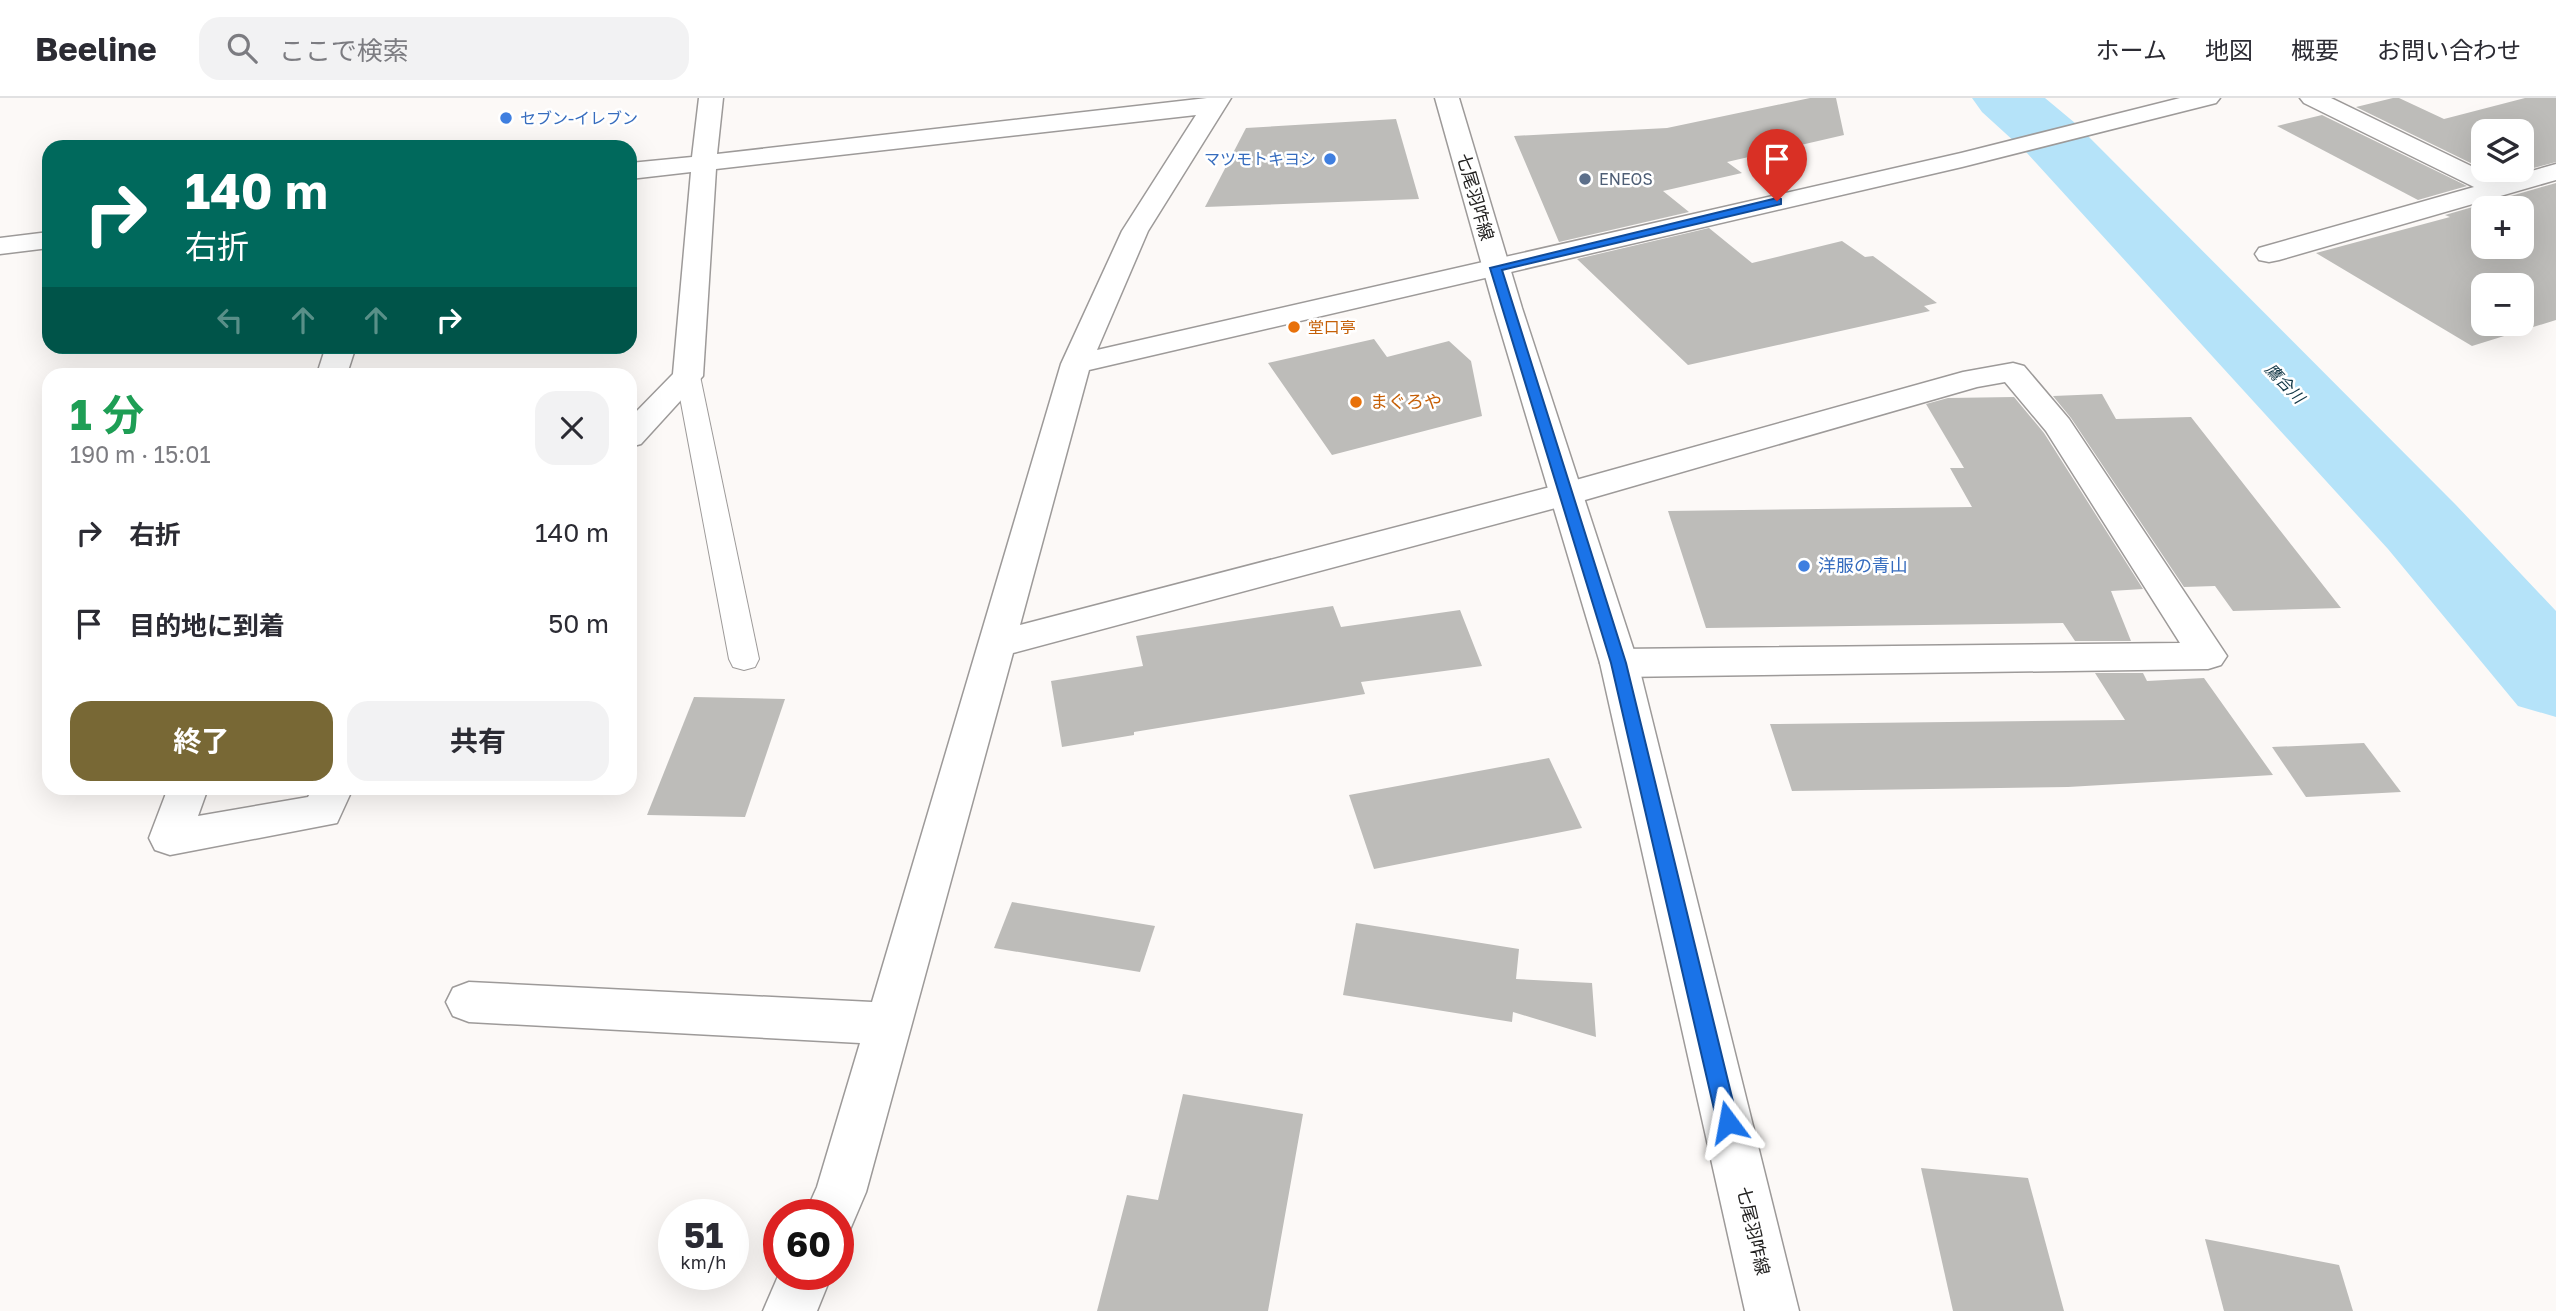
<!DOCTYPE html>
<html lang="ja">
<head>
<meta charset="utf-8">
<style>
	body { margin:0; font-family:"Golos Text","Noto Sans JP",sans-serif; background:#f2f2f3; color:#2b2b33; height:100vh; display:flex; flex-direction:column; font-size:26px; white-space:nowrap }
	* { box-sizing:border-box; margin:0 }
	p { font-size:23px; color:#7c7c81 }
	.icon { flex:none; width:38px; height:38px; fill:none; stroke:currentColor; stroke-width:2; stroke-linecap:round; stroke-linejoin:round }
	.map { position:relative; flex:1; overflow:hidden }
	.drawer { position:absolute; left:42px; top:270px; width:595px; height:427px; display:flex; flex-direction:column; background:#fff; border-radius:21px; box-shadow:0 7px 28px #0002 }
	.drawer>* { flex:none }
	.guide { position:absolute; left:42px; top:42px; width:595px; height:214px; border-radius:21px; box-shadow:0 7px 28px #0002; background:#00695c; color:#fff; overflow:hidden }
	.tools { position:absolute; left:2471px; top:21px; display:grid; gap:14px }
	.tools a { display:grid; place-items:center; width:63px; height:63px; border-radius:14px; background:#fff; box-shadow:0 7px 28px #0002; font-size:35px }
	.speed { position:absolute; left:658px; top:1101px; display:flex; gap:14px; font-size:35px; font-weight:700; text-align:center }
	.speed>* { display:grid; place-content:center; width:91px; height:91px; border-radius:50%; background:#fff; box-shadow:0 7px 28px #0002; line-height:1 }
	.speed small { font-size:18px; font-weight:400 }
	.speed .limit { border:10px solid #d22; background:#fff; color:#111 }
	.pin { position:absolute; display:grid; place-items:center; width:60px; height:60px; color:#fff; margin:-72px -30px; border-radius:50% 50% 50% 0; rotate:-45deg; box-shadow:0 0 7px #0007 }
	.pin .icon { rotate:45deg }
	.me { position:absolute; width:77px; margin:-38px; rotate:347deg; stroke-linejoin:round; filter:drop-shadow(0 0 5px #0008) }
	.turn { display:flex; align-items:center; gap:24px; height:147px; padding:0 28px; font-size:32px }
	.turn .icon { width:91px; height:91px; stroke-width:2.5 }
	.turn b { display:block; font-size:49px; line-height:60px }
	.lanes { display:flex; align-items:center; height:66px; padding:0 28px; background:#0003; justify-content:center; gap:35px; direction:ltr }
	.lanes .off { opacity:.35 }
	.round { display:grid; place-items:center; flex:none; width:74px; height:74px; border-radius:21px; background:#f2f2f3 }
	.headline { display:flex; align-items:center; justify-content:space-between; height:119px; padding:0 28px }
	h1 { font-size:42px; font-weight:700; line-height:52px; color:#1e9e55 }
	.button { display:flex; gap:14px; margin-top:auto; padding:14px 28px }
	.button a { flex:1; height:80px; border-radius:21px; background:#786835; color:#fff; font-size:28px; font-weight:700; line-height:80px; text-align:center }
	.button a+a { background:#f2f2f3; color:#2b2b33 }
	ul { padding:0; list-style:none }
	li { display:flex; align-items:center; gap:21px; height:91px; padding:0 28px }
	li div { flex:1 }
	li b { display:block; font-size:26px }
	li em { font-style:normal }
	header { display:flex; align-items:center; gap:42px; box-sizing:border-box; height:98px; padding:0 35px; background:#fff; border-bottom:2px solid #e1e1e2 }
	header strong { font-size:33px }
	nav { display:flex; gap:38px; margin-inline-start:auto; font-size:24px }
	.search { width:490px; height:63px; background:#f2f2f3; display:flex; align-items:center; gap:18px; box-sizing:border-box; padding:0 24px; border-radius:21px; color:#7c7c81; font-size:26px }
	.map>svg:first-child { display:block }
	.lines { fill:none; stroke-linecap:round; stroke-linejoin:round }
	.river { fill:#b5e3f9; fill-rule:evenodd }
	.building { fill:#bdbcb9; fill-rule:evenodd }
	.service-casing { stroke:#9d9a99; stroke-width:2 }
	.minor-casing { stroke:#9d9a99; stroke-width:3 }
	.primary-casing { stroke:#9d9a99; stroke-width:3 }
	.service { fill:#fff; fill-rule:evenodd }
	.minor { fill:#fff; fill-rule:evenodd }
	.primary { fill:#fff; fill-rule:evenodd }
	.route { fill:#1a73e8; stroke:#114b97; stroke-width:2 }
	.shop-dot { fill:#3f7fe0; stroke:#fff; stroke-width:2.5 }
	.service-dot { fill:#5c6f8a; stroke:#fff; stroke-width:2.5 }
	.food-dot { fill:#e8710a; stroke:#fff; stroke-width:2.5 }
	.labels { text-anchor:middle; stroke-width:5; stroke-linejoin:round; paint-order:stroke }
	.far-shop-label { font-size:16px; fill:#366cbe; stroke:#fff; text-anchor:start }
	.far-service-label { font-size:16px; fill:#4e5e75; stroke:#fff; text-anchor:start }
	.far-food-label { font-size:16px; fill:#c56008; stroke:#fff; text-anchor:start }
	.far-water-label { font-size:16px; font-style:italic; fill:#0f3443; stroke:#fff }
	.street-label { font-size:18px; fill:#242322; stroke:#fff }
	.food-label { font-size:18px; fill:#c56008; stroke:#fff; text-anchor:start }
	.shop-label { font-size:18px; fill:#366cbe; stroke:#fff; text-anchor:start }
</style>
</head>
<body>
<header>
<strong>Beeline</strong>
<div class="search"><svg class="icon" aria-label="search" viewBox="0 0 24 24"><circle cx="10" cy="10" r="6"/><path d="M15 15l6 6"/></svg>ここで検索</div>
<nav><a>ホーム</a><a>地図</a><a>概要</a><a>お問い合わせ</a></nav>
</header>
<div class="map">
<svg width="2556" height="1213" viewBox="0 0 2556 1213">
	<rect width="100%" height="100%" fill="#fcf9f7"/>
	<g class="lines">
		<path class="river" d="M 1972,0 L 2045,0 L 2075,25 L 2456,407 L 2556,513 L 2556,619 L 2518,608 L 2388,451 L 2027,55 L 1982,14 Z"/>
	</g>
	<g class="building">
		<path d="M 1810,0 L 1836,0 L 1844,37 L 1727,64 L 1742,75 L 1663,93 L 1689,114 L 1559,144 L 1514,38 L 1667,30 Z"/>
		<path d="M 2393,0 L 2399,0 L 2444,21 L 2525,0 L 2556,0 L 2556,64 L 2500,79 L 2485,72 L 2522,72 L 2522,33 L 2483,33 L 2483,71 L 2356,9 Z"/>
		<path d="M 2322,17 L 2467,88 L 2418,102 L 2277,28 Z"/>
		<path d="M 1396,21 L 1419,101 L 1205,109 L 1246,30 Z"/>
		<path d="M 2556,85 L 2556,222 L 2472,248 L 2316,155 L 2450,119 L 2445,117 ZM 2483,110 L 2522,110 L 2522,149 L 2483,149 ZM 2483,187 L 2522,187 L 2522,226 L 2483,226 Z"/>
		<path d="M 1709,130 L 1752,165 L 1842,143 L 1865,159 L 1873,158 L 1937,205 L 1924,208 L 1930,213 L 1688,267 L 1577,161 Z"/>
		<path d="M 1374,241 L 1387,259 L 1449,243 L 1471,263 L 1482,318 L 1332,357 L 1268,265 Z"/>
		<path d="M 2102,296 L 2116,321 L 2191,319 L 2341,510 L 2233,513 L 2215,488 L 2184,489 L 2071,320 L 2053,298 Z"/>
		<path d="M 2014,299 L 2044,335 L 2143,491 L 2111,493 L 2131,543 L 2075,543 L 2063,525 L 1706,530 L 1668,413 L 1972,409 L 1950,370 L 1964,370 L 1926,306 L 1948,300 Z"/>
		<path d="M 1333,508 L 1341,529 L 1460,512 L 1482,568 L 1361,584 L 1365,596 L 1134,634 L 1134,637 L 1062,649 L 1051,583 L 1143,568 L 1136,538 Z"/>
		<path d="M 2095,575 L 2143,575 L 2147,583 L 2204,580 L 2273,677 L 2068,689 L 1792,693 L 1770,626 L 2125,622 Z"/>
		<path d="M 694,599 L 785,601 L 745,719 L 647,717 Z"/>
		<path d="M 2364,645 L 2401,694 L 2306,699 L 2272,649 Z"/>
		<path d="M 1549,660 L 1582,730 L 1374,771 L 1349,697 Z"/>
		<path d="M 1012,804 L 1155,828 L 1140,874 L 994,850 Z"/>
		<path d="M 1356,825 L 1519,851 L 1516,881 L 1592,885 L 1596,939 L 1513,914 L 1512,924 L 1343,897 Z"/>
		<path d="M 1183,996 L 1303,1016 L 1268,1213 L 1097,1213 L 1127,1097 L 1158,1102 Z"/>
		<path d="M 1921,1070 L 2028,1080 L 2064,1213 L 1953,1213 Z"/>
		<path d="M 2205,1141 L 2339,1167 L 2353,1213 L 2224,1213 Z"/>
	</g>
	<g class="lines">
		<g class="service-casing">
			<path id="service" d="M 688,271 L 697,273 L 700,278 L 759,561 L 755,569 L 744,572 L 733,569 L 729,561 L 676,278 L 679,273 Z"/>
		</g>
		<g class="minor-casing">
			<g id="minor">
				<path d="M 699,0 L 723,0 L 717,56 L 1207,0 L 1231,0 L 1148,133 L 1097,252 L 1961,55 L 2180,0 L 2220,0 L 2216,5 L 1962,69 L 1089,272 L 1020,527 L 1558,387 L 1963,274 L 2013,265 L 2024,268 L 2069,321 L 2227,558 L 2221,567 L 2208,571 L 1619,579 L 1606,575 L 1600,565 L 1606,555 L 1619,551 L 2180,545 L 2046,333 L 2005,284 L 1977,289 L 1578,404 L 1013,555 L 866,1094 L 849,1134 L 838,1138 L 838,1116 L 805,1116 L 817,1089 L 860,945 L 469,924 L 453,918 L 446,904 L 453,890 L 469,884 L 872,904 L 1061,266 L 1122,133 L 1196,17 L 716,71 L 703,278 L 641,346 L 630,349 L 630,320 L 673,276 L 691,74 L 630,81 L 630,65 L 692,59 Z"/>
				<path d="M 2300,0 L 2331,0 L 2500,82 L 2556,66 L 2556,82 L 2279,162 L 2269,164 L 2259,162 L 2255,156 L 2259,150 L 2474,89 L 2304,5 Z"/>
				<path d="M 49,134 L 49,150 L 0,156 L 0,140 Z"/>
				<path d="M 326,248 L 356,248 L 347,276 L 317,276 Z"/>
				<path d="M 168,690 L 208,690 L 198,718 L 308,699 L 313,690 L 353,690 L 337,725 L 170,757 L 155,752 L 149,740 Z"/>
				<path d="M 779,1176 L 832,1176 L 817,1213 L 763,1213 Z"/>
			</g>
		</g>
		<g class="primary-casing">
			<path id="primary" d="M 1435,0 L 1459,0 L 1522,210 L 1638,565 L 1799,1213 L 1745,1213 L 1600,565 L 1494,210 Z"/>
		</g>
		<use href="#service" class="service"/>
		<use href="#minor" class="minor"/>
		<use href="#primary" class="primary"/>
	</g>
	<path class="route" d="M 1777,100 L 1781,101 L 1781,106 L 1502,172 L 1626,565 L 1738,1024 L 1735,1031 L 1728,1033 L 1720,1031 L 1717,1024 L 1611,565 L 1490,170 Z"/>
	<g class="shop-dot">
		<circle cx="506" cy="20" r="7"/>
		<circle cx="1330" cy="61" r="7"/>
		<circle cx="1804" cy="468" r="7"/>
	</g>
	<circle class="service-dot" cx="1585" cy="81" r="7"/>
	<g class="food-dot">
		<circle cx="1294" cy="229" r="7"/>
		<circle cx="1356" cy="304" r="7"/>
	</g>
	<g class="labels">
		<g class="far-shop-label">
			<text x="520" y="26">セブン-イレブン</text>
			<text x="1316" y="67" text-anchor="end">マツモトキヨシ</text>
		</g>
		<g class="far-service-label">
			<text x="1599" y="87">ENEOS</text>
		</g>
		<g class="far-food-label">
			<text x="1308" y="235">堂口亭</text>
		</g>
		<g class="far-water-label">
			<text transform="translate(2285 285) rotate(46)" y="6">鷹合川</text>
		</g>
		<g class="street-label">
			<text transform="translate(1475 99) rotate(74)" y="6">七尾羽咋線</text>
			<text transform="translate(1753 1133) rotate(77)" y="6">七尾羽咋線</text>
		</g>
		<g class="food-label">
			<text x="1370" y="310">まぐろや</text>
		</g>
		<g class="shop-label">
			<text x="1818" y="474">洋服の青山</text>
		</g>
	</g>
</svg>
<div class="tools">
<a><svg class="icon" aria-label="layers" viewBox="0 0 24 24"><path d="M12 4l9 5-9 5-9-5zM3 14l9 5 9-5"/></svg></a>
<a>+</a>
<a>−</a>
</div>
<div class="speed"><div>51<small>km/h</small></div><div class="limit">60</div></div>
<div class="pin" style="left:1777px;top:103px;background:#d93025"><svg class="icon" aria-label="arrive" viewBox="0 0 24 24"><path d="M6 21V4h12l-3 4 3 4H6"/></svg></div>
<svg class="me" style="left:1728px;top:1024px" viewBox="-20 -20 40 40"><path d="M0-17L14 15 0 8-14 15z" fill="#1a73e8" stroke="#fff" stroke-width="4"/></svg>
<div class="guide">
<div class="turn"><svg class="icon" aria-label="right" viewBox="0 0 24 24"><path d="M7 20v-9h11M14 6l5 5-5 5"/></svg><div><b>140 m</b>右折</div></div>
<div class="lanes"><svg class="icon off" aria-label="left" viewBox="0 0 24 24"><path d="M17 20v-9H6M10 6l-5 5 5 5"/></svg><svg class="icon off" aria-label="ahead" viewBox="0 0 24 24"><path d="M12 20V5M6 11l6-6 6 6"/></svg><svg class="icon off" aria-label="ahead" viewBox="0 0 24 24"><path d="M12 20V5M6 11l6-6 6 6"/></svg><svg class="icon" aria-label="right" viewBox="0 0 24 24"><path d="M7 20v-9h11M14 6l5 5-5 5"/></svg></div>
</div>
<section class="drawer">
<div class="headline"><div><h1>1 分</h1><p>190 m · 15:01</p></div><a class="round"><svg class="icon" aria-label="close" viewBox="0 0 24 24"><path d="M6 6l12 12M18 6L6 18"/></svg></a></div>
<ul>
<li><svg class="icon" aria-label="right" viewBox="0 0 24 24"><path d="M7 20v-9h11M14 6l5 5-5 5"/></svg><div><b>右折</b></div><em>140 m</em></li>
<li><svg class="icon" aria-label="arrive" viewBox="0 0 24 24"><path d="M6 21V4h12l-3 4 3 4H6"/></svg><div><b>目的地に到着</b></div><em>50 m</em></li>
</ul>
<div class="button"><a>終了</a><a>共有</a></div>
</section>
</div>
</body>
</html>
